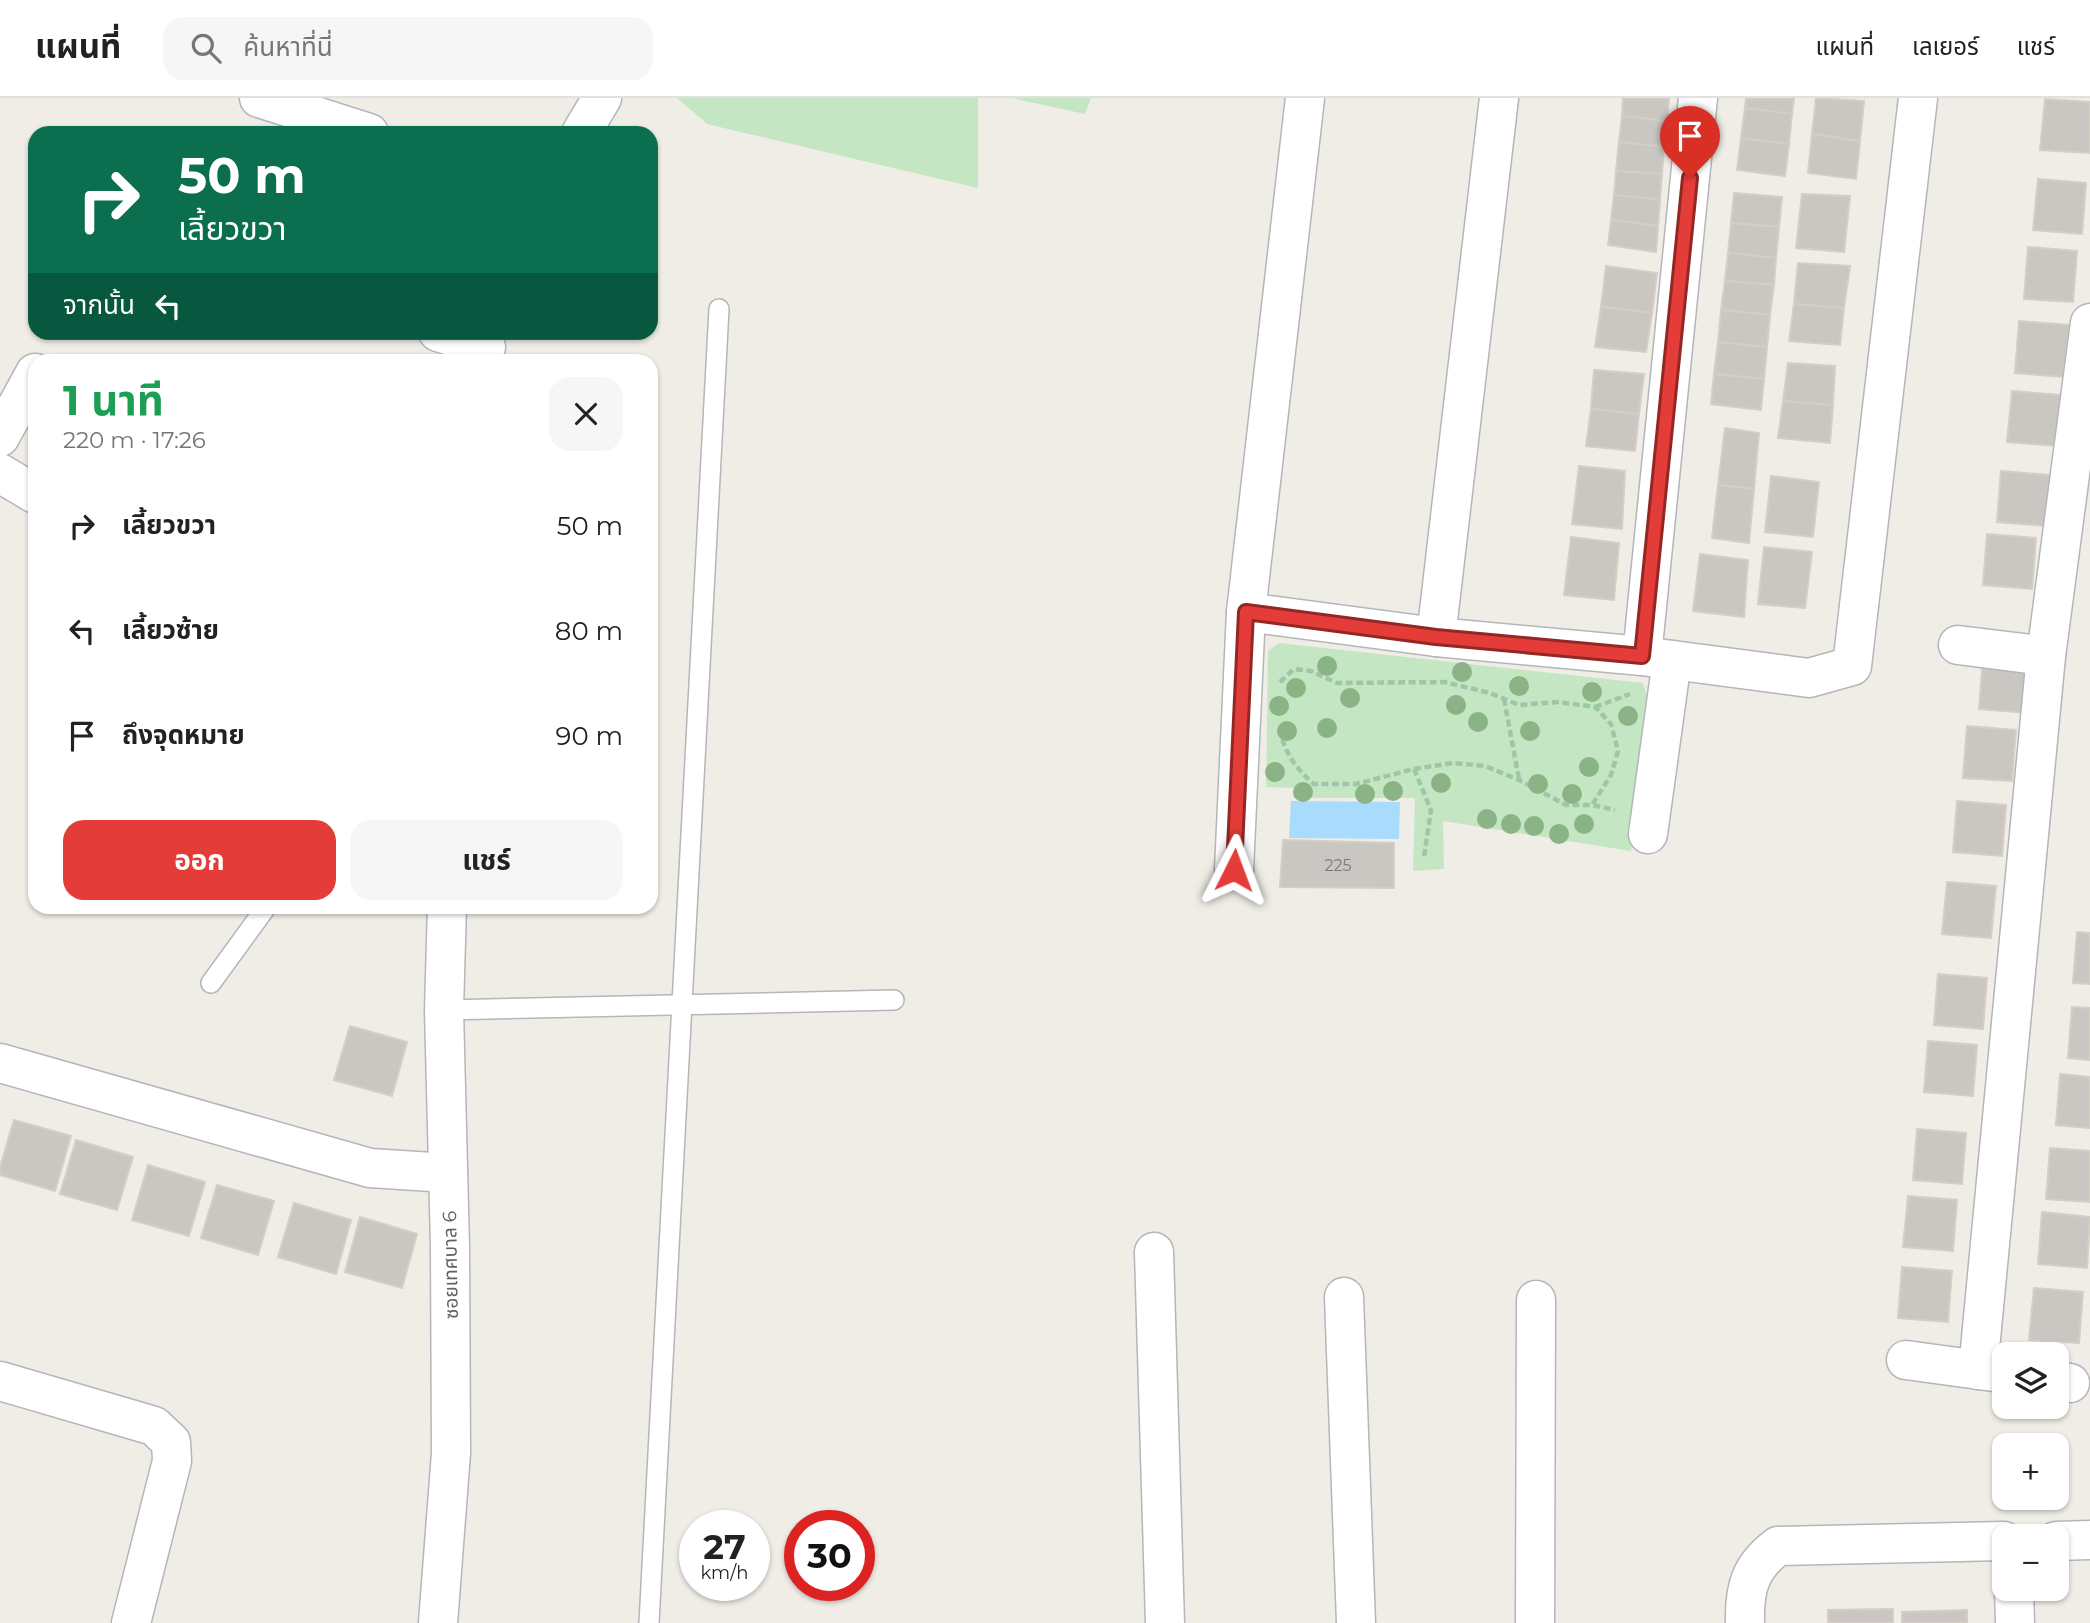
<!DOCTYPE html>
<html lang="th">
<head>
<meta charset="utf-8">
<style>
	body { margin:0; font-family:Montserrat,"Noto Sans Thai",sans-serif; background:#f6f6f6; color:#222; height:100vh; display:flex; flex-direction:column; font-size:26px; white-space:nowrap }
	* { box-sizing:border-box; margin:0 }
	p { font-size:23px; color:#767676 }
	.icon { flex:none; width:38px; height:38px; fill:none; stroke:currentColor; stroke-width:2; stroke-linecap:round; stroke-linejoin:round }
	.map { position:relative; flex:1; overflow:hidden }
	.sheet { position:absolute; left:28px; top:256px; width:630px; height:560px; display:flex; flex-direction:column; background:#fff; border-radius:21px; box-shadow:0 2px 5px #0004 }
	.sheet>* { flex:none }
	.hud { position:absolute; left:28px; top:28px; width:630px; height:214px; border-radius:21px; box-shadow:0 2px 5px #0004; background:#0b6e4f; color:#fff; overflow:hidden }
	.tools { position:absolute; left:1992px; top:1244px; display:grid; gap:14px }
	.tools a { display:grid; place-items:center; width:77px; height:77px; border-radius:14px; background:#fff; box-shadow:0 2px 5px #0004; font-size:35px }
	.speed { position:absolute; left:679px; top:1412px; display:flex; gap:14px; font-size:35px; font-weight:700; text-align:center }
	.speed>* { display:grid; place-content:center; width:91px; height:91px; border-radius:50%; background:#fff; box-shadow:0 2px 5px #0004; line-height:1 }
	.speed small { font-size:18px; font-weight:400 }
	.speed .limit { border:10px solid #d22; background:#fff; color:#111 }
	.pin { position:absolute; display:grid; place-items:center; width:60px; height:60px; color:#fff; margin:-72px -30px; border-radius:50% 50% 50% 0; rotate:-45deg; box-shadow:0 0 7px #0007 }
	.pin .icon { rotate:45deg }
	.me { position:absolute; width:77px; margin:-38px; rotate:3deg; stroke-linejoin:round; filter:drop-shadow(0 0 5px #0008) }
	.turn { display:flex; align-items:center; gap:24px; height:147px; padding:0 35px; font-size:32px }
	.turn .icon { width:91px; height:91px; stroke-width:2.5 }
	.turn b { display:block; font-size:49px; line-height:60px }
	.then { display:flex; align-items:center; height:66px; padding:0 35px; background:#0003; gap:14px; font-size:26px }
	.round { display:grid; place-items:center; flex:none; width:74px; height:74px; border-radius:21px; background:#f6f6f6 }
	.headline { display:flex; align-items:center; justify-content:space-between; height:119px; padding:0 35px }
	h1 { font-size:42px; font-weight:700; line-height:52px; color:#1e9e55 }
	.button { display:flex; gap:14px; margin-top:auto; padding:14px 35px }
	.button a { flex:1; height:80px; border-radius:21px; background:#e43c38; color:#fff; font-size:28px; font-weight:700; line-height:80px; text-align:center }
	.button a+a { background:#f6f6f6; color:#222 }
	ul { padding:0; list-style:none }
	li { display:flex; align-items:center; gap:21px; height:105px; padding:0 35px }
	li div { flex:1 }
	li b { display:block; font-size:26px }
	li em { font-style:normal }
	header { display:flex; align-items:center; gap:42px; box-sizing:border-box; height:98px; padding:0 35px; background:#fff; border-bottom:2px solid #e0e0e0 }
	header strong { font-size:33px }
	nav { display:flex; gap:38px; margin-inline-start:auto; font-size:24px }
	.search { width:490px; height:63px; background:#f6f6f6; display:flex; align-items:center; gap:18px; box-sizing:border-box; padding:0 24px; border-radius:21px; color:#767676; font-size:26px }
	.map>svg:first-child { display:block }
	.green { fill:#c5e6c3 }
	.water { fill:#a9dcfc }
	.building { fill:#cac7c3; stroke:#d4cec4; stroke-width:2 }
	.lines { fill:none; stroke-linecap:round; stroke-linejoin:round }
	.lane-casing { stroke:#b3b6ba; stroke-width:22 }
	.street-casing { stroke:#b3b6ba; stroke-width:41 }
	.path { stroke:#9dc7a6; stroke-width:4.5; stroke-dasharray:7 3.5; stroke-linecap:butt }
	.lane { stroke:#fff; stroke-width:19 }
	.street { stroke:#fff; stroke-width:38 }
	.tree { fill:#8ab386 }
	.route-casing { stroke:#942724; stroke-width:18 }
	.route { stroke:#e43c38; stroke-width:12 }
	.labels { text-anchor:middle; stroke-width:6; stroke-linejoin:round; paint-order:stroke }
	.number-label { font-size:16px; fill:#787b7d }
	.street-label { font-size:19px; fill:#5d6266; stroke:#fff }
</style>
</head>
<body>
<header>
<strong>แผนที่</strong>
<div class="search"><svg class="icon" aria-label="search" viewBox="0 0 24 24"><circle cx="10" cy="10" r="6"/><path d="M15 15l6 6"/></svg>ค้นหาที่นี่</div>
<nav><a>แผนที่</a><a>เลเยอร์</a><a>แชร์</a></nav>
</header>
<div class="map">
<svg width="2090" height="1525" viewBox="0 0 2090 1525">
	<rect width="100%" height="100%" fill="#efede6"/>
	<g class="green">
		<path d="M 677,0 L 978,0 L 978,90 L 707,26 Z"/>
		<path d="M 1012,0 L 1091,0 L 1085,16 Z"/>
		<path d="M 1279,545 L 1643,585 L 1649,605 L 1631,753 L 1443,723 L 1444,771 L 1413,773 L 1415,700 L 1294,700 L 1295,690 L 1266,689 L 1268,553 Z"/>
	</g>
	<path class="water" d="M 1291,703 L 1400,704 L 1399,741 L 1289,740 Z"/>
	<g class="building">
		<path d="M 1623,0 L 1669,0 L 1667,23 L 1622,18 Z"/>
		<path d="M 1746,0 L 1794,0 L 1792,16 L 1745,10 Z"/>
		<path d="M 1816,0 L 1864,3 L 1860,43 L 1812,36 Z"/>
		<path d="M 2045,1 L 2090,4 L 2090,55 L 2040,52 Z"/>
		<path d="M 1745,10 L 1792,16 L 1789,46 L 1741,40 Z"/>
		<path d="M 1622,18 L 1667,23 L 1664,49 L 1619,44 Z"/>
		<path d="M 1812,36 L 1860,43 L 1856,81 L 1808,75 Z"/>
		<path d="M 1741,40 L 1789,46 L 1785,78 L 1737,72 Z"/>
		<path d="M 1619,44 L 1664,49 L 1662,76 L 1616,73 Z"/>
		<path d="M 1616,73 L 1662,76 L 1660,102 L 1614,97 Z"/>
		<path d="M 2038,81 L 2086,85 L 2082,136 L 2033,132 Z"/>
		<path d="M 1734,95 L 1782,99 L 1779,129 L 1731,125 Z"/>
		<path d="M 1802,96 L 1850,98 L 1844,154 L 1796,150 Z"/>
		<path d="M 1614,97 L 1660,102 L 1658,128 L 1611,122 Z"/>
		<path d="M 1611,122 L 1658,128 L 1656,154 L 1608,147 Z"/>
		<path d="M 1731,125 L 1779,129 L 1776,160 L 1728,155 Z"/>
		<path d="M 2028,149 L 2077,153 L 2073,204 L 2024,201 Z"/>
		<path d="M 1728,155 L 1776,160 L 1774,187 L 1725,183 Z"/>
		<path d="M 1798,165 L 1850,168 L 1844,210 L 1794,206 Z"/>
		<path d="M 1606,168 L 1657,175 L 1652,215 L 1601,209 Z"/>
		<path d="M 1725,183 L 1774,187 L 1770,217 L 1721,212 Z"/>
		<path d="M 1794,206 L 1844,210 L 1840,247 L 1789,243 Z"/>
		<path d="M 1601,209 L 1652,215 L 1646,254 L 1595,249 Z"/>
		<path d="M 1721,212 L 1770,217 L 1767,249 L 1718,244 Z"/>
		<path d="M 2019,223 L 2069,227 L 2064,279 L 2015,275 Z"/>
		<path d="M 1718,244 L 1767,249 L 1764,281 L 1714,276 Z"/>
		<path d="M 1788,265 L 1835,268 L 1833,307 L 1783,303 Z"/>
		<path d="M 1594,272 L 1644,276 L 1639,316 L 1591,311 Z"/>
		<path d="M 1714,276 L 1764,281 L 1761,312 L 1711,306 Z"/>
		<path d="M 2012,293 L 2061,297 L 2057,348 L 2007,344 Z"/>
		<path d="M 1783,303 L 1833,307 L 1830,345 L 1778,340 Z"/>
		<path d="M 1591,311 L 1639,316 L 1635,353 L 1586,348 Z"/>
		<path d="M 1725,330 L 1759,335 L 1754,391 L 1718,387 Z"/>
		<path d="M 1579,368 L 1625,373 L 1622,431 L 1572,426 Z"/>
		<path d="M 2001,373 L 2050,377 L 2046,428 L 1997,424 Z"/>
		<path d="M 1771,378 L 1819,384 L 1813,439 L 1765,434 Z"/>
		<path d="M 1718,387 L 1754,391 L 1749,445 L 1712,440 Z"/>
		<path d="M 1987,436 L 2036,440 L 2032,491 L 1983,487 Z"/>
		<path d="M 1571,439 L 1619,445 L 1614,502 L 1564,497 Z"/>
		<path d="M 1764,449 L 1812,454 L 1805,510 L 1758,506 Z"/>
		<path d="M 1700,456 L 1748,462 L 1744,519 L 1693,513 Z"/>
		<path d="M 1983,560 L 2032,564 L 2028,615 L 1979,611 Z"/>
		<path d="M 1967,628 L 2016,632 L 2012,683 L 1963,680 Z"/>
		<path d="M 1957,703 L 2006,707 L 2002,758 L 1953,754 Z"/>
		<path d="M 1283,742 L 1394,745 L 1394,790 L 1280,789 Z"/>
		<path d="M 1947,784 L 1996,788 L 1991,840 L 1942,836 Z"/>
		<path d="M 2077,834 L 2090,835 L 2090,886 L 2073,885 Z"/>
		<path d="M 1938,876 L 1987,880 L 1983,931 L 1934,927 Z"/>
		<path d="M 2072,909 L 2090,910 L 2090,962 L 2068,960 Z"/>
		<path d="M 350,928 L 407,944 L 392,998 L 334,982 Z"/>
		<path d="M 1928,943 L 1977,947 L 1973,998 L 1924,994 Z"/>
		<path d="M 2060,976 L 2090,979 L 2090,1030 L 2056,1027 Z"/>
		<path d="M 14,1022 L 71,1038 L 55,1093 L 0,1077 L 0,1069 Z"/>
		<path d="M 1917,1031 L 1966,1035 L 1962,1086 L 1913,1082 Z"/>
		<path d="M 76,1042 L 133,1059 L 117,1112 L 60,1096 Z"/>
		<path d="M 2050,1050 L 2090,1053 L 2090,1104 L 2046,1101 Z"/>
		<path d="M 148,1067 L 205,1084 L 189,1138 L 132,1122 Z"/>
		<path d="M 217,1087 L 274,1103 L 258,1157 L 201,1140 Z"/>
		<path d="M 1908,1098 L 1957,1102 L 1953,1153 L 1903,1149 Z"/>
		<path d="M 294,1105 L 351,1122 L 336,1176 L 278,1159 Z"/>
		<path d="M 2042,1114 L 2090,1119 L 2087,1170 L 2038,1166 Z"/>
		<path d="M 360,1119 L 417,1136 L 402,1190 L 345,1174 Z"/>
		<path d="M 1902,1169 L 1952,1173 L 1948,1224 L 1898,1220 Z"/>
		<path d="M 2034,1190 L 2083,1194 L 2079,1245 L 2029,1242 Z"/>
		<path d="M 1893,1511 L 1893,1525 L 1828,1525 L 1828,1512 Z"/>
		<path d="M 1967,1512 L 1967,1525 L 1902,1525 L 1902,1514 Z"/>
	</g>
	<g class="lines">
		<g class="lane-casing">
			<g id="lane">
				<path d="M 211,885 L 267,808"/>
				<path d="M 444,912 L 894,902"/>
				<path d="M 649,1525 L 719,211"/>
			</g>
		</g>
		<g class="street-casing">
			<g id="street">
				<path d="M 259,0 L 369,35"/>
				<path d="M 581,35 L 602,0"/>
				<path d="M 438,234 L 486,249"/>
				<path d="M 0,339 L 35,275"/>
				<path d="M 0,375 L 35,396"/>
				<path d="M 1246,514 L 1436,539 L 1642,558 L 1809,580 L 1852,568 L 1918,0"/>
				<path d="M 1436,539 L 1499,0"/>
				<path d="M 1958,547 L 2046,558"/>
				<path d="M 1642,558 L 1698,0"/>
				<path d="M 1648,736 L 1672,562"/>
				<path d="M 1234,772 L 1246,514 L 1305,0"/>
				<path d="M 0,965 L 370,1070 L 448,1075"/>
				<path d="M 1154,1154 L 1165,1525"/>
				<path d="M 1344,1199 L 1356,1525"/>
				<path d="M 1906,1262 L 2001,1275"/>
				<path d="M 1978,1272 L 2046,558 L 2090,225"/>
				<path d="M 0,1283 L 154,1328 L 171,1344 L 172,1363 L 131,1525"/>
				<path d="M 2056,1283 L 2070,1285"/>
				<path d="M 2056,1443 L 2090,1442"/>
				<path d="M 2014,1491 L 2015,1525"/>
				<path d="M 438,1525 L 451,1355 L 450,1148 L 444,912 L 447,808"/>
				<path d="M 1535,1525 L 1536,1202"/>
				<path d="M 1745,1525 C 1744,1490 1750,1469 1778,1448 L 2004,1443"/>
			</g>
		</g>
		<g class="path">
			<path d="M 1280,584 L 1294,571 L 1311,573 L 1337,585 L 1444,584 L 1490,595 L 1519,607 L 1559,604 L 1595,609 L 1611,626 L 1618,653 L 1611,677 L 1592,707"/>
			<path d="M 1504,601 L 1519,681"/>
			<path d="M 1595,609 L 1630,596"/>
			<path d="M 1280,631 C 1284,654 1296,671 1314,686 L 1356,686 L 1414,671 L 1453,665 L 1485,668 L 1519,682 L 1566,707 L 1592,707 L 1615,712"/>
			<path d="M 1414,671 L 1431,712 L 1424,759"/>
		</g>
		<use href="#lane" class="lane"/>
		<use href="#street" class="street"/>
	</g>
	<g class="tree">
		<circle cx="1327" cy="568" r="10"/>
		<circle cx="1462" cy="574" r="10"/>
		<circle cx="1519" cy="588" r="10"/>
		<circle cx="1296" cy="590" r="10"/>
		<circle cx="1592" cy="594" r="10"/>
		<circle cx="1350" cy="600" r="10"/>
		<circle cx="1456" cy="607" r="10"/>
		<circle cx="1279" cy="608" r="10"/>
		<circle cx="1628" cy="618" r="10"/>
		<circle cx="1478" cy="624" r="10"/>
		<circle cx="1327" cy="630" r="10"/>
		<circle cx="1287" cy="633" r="10"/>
		<circle cx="1530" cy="633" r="10"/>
		<circle cx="1589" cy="669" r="10"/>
		<circle cx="1275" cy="674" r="10"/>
		<circle cx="1441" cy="685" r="10"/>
		<circle cx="1538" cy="686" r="10"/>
		<circle cx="1393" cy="693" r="10"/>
		<circle cx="1303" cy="694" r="10"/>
		<circle cx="1365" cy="696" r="10"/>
		<circle cx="1572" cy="696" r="10"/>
		<circle cx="1487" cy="721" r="10"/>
		<circle cx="1511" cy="726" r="10"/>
		<circle cx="1584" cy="726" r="10"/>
		<circle cx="1534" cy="728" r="10"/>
		<circle cx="1559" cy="736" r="10"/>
	</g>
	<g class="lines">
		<g class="route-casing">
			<path id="route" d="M 1234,772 L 1246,514 L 1436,539 L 1642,558 L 1690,80"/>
		</g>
		<use href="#route" class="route"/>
	</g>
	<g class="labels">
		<g class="number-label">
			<text x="1338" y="773">225</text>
		</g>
		<g class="street-label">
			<text transform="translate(450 1167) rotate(-91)" y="7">ซอยเทศบาล 6</text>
		</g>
	</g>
</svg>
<div class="tools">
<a><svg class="icon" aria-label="layers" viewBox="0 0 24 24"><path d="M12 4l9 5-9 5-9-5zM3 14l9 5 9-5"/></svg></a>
<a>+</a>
<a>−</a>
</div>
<div class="speed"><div>27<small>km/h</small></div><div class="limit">30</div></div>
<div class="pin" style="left:1690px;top:80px;background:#d93025"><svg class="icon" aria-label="arrive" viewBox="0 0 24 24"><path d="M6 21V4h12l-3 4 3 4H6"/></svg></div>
<svg class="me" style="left:1234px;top:772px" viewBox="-20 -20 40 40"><path d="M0-17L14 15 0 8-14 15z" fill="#e43c38" stroke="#fff" stroke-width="4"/></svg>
<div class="hud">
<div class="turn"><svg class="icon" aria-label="right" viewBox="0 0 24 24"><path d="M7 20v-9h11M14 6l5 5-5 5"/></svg><div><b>50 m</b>เลี้ยวขวา</div></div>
<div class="then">จากนั้น<svg class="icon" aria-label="left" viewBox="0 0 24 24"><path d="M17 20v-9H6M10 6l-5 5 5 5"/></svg></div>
</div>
<section class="sheet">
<div class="headline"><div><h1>1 นาที</h1><p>220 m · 17:26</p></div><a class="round"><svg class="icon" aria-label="close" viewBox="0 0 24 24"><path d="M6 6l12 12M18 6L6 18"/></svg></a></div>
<ul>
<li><svg class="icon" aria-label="right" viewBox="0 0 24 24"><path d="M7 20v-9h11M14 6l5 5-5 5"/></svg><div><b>เลี้ยวขวา</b></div><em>50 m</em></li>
<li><svg class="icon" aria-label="left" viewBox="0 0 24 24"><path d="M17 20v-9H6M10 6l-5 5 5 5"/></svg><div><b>เลี้ยวซ้าย</b></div><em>80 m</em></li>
<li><svg class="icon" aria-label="arrive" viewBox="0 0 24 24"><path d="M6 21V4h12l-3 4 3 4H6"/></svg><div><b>ถึงจุดหมาย</b></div><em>90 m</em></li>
</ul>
<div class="button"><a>ออก</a><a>แชร์</a></div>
</section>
</div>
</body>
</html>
